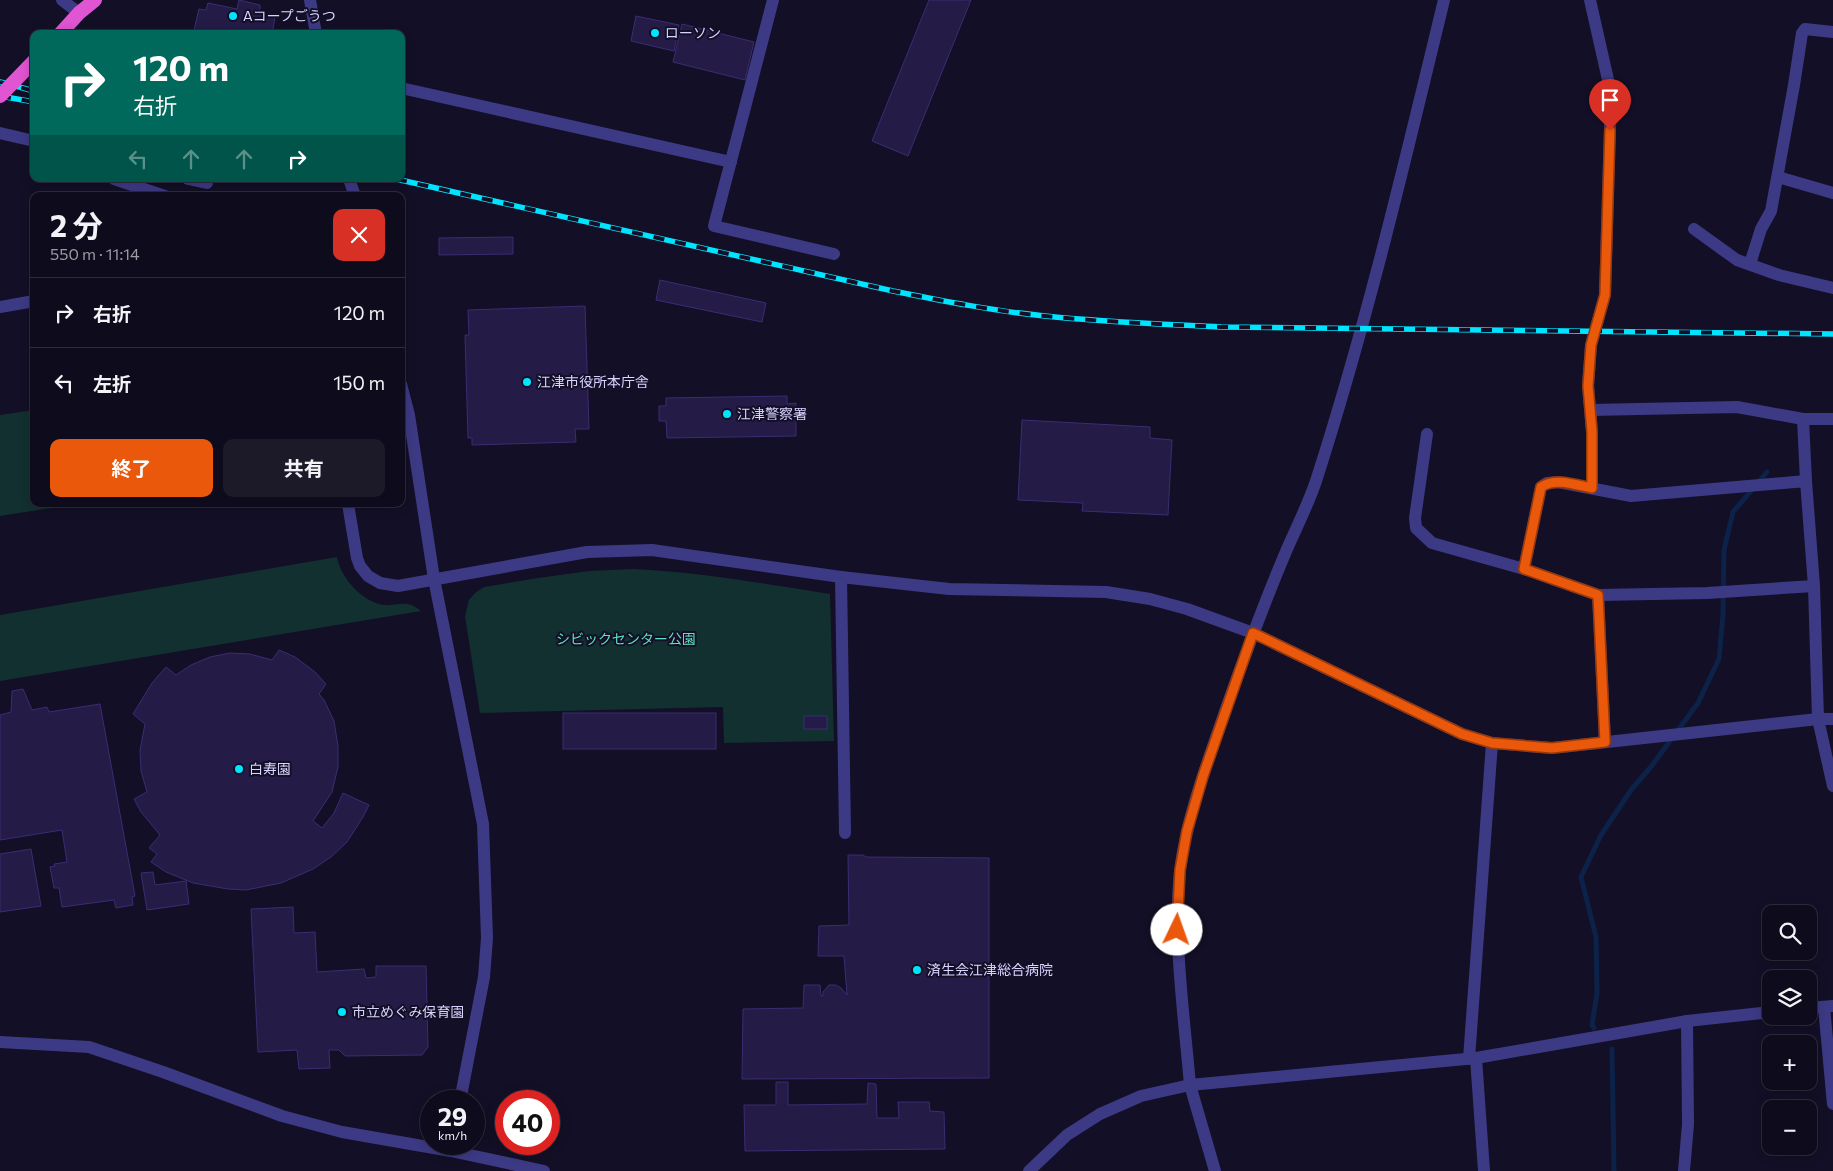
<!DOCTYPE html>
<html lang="ja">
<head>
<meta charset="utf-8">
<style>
	body { margin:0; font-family:Commissioner,"Noto Sans JP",sans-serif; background:#1c1929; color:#f1f3f6; height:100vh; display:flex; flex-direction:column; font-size:19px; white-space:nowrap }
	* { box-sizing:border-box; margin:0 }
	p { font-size:16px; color:#9b9ba3 }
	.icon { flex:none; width:28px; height:28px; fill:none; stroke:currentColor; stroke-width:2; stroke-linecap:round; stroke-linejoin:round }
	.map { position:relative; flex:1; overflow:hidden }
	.side { position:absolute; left:30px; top:192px; width:375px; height:315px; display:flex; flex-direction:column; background:#0e0b1c; border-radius:10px; box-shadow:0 2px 12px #0003,0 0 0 1px #2e2b3b }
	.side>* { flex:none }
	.banner { position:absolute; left:30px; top:30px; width:375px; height:152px; border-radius:10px; box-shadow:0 2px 12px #0003,0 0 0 1px #2e2b3b; background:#00695c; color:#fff; overflow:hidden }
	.controls { position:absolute; left:1762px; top:905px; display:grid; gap:10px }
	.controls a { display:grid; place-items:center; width:55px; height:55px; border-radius:10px; background:#0e0b1c; box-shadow:0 2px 12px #0003,0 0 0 1px #2e2b3b; font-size:25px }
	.speed { position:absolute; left:420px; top:1090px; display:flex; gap:10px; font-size:25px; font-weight:700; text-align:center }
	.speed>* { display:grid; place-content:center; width:65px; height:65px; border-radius:50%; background:#0e0b1c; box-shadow:0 2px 12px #0003,0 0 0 1px #2e2b3b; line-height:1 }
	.speed small { font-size:12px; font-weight:400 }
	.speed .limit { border:8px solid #d22; background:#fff; color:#111 }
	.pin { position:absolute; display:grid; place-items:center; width:42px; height:42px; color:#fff; margin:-51px -21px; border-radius:50% 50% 50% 0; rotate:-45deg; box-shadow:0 0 5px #0007 }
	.pin .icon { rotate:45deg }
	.me { position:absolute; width:55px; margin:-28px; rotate:3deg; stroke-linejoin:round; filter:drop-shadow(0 0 4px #0008) }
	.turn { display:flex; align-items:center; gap:18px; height:105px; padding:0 20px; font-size:22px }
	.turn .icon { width:65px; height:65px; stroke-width:2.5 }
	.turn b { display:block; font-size:35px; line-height:42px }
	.lanes { display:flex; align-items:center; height:48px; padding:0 20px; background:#0003; justify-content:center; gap:25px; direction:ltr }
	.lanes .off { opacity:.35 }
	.round { display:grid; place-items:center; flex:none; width:52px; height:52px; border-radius:10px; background:#1c1929 }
	.summary { display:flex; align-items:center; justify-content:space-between; height:85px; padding:0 20px }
	h1 { font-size:30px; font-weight:700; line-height:38px }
	.button { display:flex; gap:10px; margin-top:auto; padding:10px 20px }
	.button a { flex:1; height:58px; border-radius:10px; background:#ea580c; color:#fff; font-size:20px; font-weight:700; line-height:58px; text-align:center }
	.button a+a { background:#1c1929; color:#f1f3f6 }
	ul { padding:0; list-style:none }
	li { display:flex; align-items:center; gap:15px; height:70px; padding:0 20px; border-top:1px solid #2e2b3b }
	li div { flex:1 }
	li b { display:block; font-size:19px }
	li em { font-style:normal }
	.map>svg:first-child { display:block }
	.green { fill:#12302f }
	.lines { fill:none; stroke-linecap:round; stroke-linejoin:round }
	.stream { stroke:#0c2248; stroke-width:5 }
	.building { fill:#241b47; stroke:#3b2d73 }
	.minor { stroke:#3d3a85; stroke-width:12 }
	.tertiary { stroke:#3d3a85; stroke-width:12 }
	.trunk { stroke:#e055d1; stroke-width:14 }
	.rail-casing { stroke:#00e5ff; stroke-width:5.5 }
	.rail { stroke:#130f26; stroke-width:4; stroke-dasharray:11; stroke-linecap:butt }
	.trunk-bridge { stroke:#e055d1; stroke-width:14 }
	.route-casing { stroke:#983908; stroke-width:12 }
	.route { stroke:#ea580c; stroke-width:9 }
	.poi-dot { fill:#00e5ff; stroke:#130f26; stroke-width:2 }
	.labels { text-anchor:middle; stroke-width:4; stroke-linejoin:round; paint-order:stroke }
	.poi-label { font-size:14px; fill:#d9d4ff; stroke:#130f26; text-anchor:start }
	.park-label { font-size:14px; fill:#5fe0c0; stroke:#130f26 }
</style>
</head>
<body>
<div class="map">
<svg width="1833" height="1171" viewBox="0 0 1833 1171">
	<rect width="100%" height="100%" fill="#130f26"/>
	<g class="green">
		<path d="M 34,410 L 34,504 L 77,504 L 0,516 L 0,415 Z"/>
		<path d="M 337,557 C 341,578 362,602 384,605 C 392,606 403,602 411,605 C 415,606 418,609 421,611 L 0,681 L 0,615 Z"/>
		<path d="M 634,569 C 700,572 765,584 830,594 L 834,741 L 724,743 L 723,707 L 480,713 L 465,616 L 469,600 L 475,593 L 484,587 L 538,578 L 589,571 Z"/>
	</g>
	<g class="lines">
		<g class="stream">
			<path d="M 1594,1028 L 1592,1025 L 1597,993 L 1596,937 L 1581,877 L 1601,835 L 1631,790 L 1650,768 L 1698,703 L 1719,659 L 1723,614 L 1724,550 L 1733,512 L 1767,472"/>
			<path d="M 1612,1049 L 1614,1171"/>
		</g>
	</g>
	<g class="building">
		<path d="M 239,0 L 260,5 L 260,14 L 275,18 L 272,34 L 193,34 L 199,9 L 206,10 L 208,3 L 237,9 Z"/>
		<path d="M 929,0 L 971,0 L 908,156 L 872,141 Z"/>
		<path d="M 636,16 L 679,25 L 674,51 L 631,41 Z"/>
		<path d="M 682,24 L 754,42 L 745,80 L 673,62 Z"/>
		<path d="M 513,237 L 513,254 L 439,255 L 439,238 Z"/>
		<path d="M 660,280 L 766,303 L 762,322 L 656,300 Z"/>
		<path d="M 585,306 L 589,429 L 575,429 L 576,442 L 472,445 L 472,438 L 468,438 L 465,335 L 469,335 L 468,310 Z"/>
		<path d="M 787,396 L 787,404 L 796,403 L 796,436 L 667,438 L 666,421 L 659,421 L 659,406 L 666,406 L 666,398 Z"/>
		<path d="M 1022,420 L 1150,427 L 1150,438 L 1172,440 L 1168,515 L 1082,511 L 1083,503 L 1018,500 Z"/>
		<path d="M 279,650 L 295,657 L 315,672 L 326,684 L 319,694 L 324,700 L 334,721 L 338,746 L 338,767 L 332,792 L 313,821 L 322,828 L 334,813 L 343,793 L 369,805 L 363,817 L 347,842 L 331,857 L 313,869 L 281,883 L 246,890 L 228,889 L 193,883 L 166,872 L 151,862 L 157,854 L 149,848 L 160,835 L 141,812 L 134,799 L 147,792 L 141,771 L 140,750 L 145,724 L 133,714 L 152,683 L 166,667 L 176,675 L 191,665 L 210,657 L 230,653 L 250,654 L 272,660 Z"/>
		<path d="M 23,689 L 32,710 L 47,707 L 49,712 L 100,704 L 135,896 L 132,897 L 133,905 L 116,908 L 114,900 L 62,907 L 59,888 L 54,888 L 50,867 L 55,866 L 54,864 L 67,862 L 62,830 L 0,840 L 0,715 L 11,712 L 12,691 Z"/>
		<rect x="563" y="713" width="153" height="36"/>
		<rect x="804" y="716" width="23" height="13"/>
		<path d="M 31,849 L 41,906 L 0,912 L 0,854 Z"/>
		<path d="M 848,855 L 863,855 L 866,857 L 989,858 L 989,1078 L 742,1079 L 743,1009 L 803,1008 L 804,985 L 820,985 L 821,996 L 823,996 L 823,992 L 829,985 L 836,985 L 841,988 L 847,995 L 844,956 L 818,956 L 819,926 L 849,925 Z"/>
		<path d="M 153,872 L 155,885 L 186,881 L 189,904 L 147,910 L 141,873 Z"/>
		<path d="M 293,907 L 294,933 L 315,932 L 317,972 L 364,969 L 366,978 L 376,977 L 376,966 L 426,966 L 428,1047 L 422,1055 L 345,1056 L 339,1050 L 329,1050 L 330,1068 L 299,1069 L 297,1050 L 258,1052 L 251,909 Z"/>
		<path d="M 776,1082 L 788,1082 L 788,1105 L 867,1104 L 868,1083 L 876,1084 L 877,1118 L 899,1118 L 898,1102 L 929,1102 L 930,1111 L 944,1112 L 945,1149 L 745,1151 L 744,1105 L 776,1105 Z"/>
	</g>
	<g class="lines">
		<g class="minor">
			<path d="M 773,0 L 714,226 L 834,254"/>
			<path d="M 1590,0 L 1611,93 L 1605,295 L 1591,345 L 1588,386 L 1592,432 L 1592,488"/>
			<path d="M 401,88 L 731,162"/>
			<path d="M 0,133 L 34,141"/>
			<path d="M 1778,177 L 1833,193"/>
			<path d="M 114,179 L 165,196"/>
			<path d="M 188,179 L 207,183"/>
			<path d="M 1694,229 L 1737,260 L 1779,275 L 1833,288"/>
			<path d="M 1750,264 L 1761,229 L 1771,211 L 1794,85 L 1802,33 L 1805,29 L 1833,32"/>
			<path d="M 1590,410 L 1737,407 L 1803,419 L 1806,481"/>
			<path d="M 1803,419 L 1833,419"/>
			<path d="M 1427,434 L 1415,518 L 1416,528 L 1432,543 L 1524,569"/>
			<path d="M 841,577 L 845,833"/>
			<path d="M 1598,595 L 1707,593 L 1814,586"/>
			<path d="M 1253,633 L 1462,734 L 1492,743 L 1552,748 L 1818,719 L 1833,719"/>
			<path d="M 1605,742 L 1598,595 L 1524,569 L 1541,487 L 1547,483 L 1558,482 L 1631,496 L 1806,481 L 1814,586 L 1818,719 L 1833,786"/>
			<path d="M 1824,1007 L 1833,1104"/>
			<path d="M 1476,1058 L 1484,1171"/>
			<path d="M 1469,1059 L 1492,743"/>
			<path d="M 1190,1085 L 1215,1171"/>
			<path d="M 1684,1171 L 1688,1124 L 1687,1021"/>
		</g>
		<g class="tertiary">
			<path d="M 62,0 L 79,13"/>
			<path d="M 310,0 L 316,34"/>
			<path d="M 349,179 L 355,196"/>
			<path d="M 0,307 L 34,301"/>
			<path d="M 401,384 L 409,415 L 434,579 L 483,824 L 487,938 L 484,977 L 460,1101"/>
			<path d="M 348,504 L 357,558 L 360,566 L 368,576 L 380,583 L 398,586 L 587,552 L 652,550 L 841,577 L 949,589 L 1106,592 L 1150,599 L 1187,609 L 1253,633"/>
			<path d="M 1809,1008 L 1833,1006"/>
			<path d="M 0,1042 L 89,1047 L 163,1072 L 282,1116 L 342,1132 L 451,1151 L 544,1171"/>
			<path d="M 1190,1085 C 1184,1014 1173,942 1180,871 C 1186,822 1203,775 1219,729 C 1240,668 1262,608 1287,549 C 1297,526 1308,505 1316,481 C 1367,323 1405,161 1444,0"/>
			<path d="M 1029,1171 L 1067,1135 L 1100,1114 L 1141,1096 L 1190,1085 L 1476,1058 L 1687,1021 L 1771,1012"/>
		</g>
		<path class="trunk" d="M 60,34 L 79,13 L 95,0"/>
		<g class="rail-casing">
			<g id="rail">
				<path d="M 0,82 L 34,91"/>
				<path d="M 0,96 L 34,102"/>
				<path d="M 396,179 L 893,291 C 943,301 994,311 1045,316 C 1103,322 1162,324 1221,327 L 1833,334"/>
			</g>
		</g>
		<use href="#rail" class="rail"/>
		<path class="trunk-bridge" d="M 0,96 L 34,61"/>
	</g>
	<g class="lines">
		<g class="route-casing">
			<path id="route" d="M 1177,930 L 1180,870 L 1187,831 L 1203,776 L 1253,633 L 1462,734 L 1492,743 L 1552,748 L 1605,742 L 1598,595 L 1524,569 L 1541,487 C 1555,477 1576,485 1592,488 L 1592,432 L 1588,386 L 1591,345 L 1605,295 L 1610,130"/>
		</g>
		<use href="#route" class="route"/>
	</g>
	<g class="poi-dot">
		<circle cx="233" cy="16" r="5"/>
		<circle cx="655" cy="33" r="5"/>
		<circle cx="527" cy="382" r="5"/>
		<circle cx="727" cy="414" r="5"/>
		<circle cx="239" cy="769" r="5"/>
		<circle cx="917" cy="970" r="5"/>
		<circle cx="342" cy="1012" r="5"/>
	</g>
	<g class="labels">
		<g class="poi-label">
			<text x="243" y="21">Aコープごうつ</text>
			<text x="665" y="38">ローソン</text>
			<text x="537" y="387">江津市役所本庁舎</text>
			<text x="737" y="419">江津警察署</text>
			<text x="249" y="774">白寿園</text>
			<text x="927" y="975">済生会江津総合病院</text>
			<text x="352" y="1017">市立めぐみ保育園</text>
		</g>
		<g class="park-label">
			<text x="626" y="644">シビックセンター公園</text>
		</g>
	</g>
</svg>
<div class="controls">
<a><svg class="icon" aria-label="search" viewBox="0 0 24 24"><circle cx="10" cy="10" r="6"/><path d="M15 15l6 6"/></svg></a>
<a><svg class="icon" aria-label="layers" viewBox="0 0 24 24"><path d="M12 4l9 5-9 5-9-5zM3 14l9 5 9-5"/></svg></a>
<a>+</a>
<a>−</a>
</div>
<div class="speed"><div>29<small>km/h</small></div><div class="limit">40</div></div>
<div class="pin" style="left:1610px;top:130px;background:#d93025"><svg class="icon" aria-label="arrive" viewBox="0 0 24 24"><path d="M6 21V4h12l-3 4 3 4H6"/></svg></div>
<svg class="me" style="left:1177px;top:930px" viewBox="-20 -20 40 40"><circle r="19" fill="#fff"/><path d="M0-13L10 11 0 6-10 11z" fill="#ea580c"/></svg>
<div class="banner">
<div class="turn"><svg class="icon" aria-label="right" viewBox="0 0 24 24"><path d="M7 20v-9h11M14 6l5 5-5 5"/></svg><div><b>120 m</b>右折</div></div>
<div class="lanes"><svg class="icon off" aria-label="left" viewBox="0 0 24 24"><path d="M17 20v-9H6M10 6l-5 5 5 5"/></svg><svg class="icon off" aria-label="ahead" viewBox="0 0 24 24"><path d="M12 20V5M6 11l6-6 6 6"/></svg><svg class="icon off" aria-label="ahead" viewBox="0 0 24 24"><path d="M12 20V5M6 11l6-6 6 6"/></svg><svg class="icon" aria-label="right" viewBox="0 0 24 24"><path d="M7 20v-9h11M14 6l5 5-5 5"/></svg></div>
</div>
<section class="side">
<div class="summary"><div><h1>2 分</h1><p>550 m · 11:14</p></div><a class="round" style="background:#d93025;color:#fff"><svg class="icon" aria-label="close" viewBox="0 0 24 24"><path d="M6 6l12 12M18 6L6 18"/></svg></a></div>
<ul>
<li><svg class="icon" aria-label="right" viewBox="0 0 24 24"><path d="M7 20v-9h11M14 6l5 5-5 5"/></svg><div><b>右折</b></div><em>120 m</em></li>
<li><svg class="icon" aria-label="left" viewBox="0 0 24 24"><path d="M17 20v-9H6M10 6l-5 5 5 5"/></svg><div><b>左折</b></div><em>150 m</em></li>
</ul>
<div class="button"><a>終了</a><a>共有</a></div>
</section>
</div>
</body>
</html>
